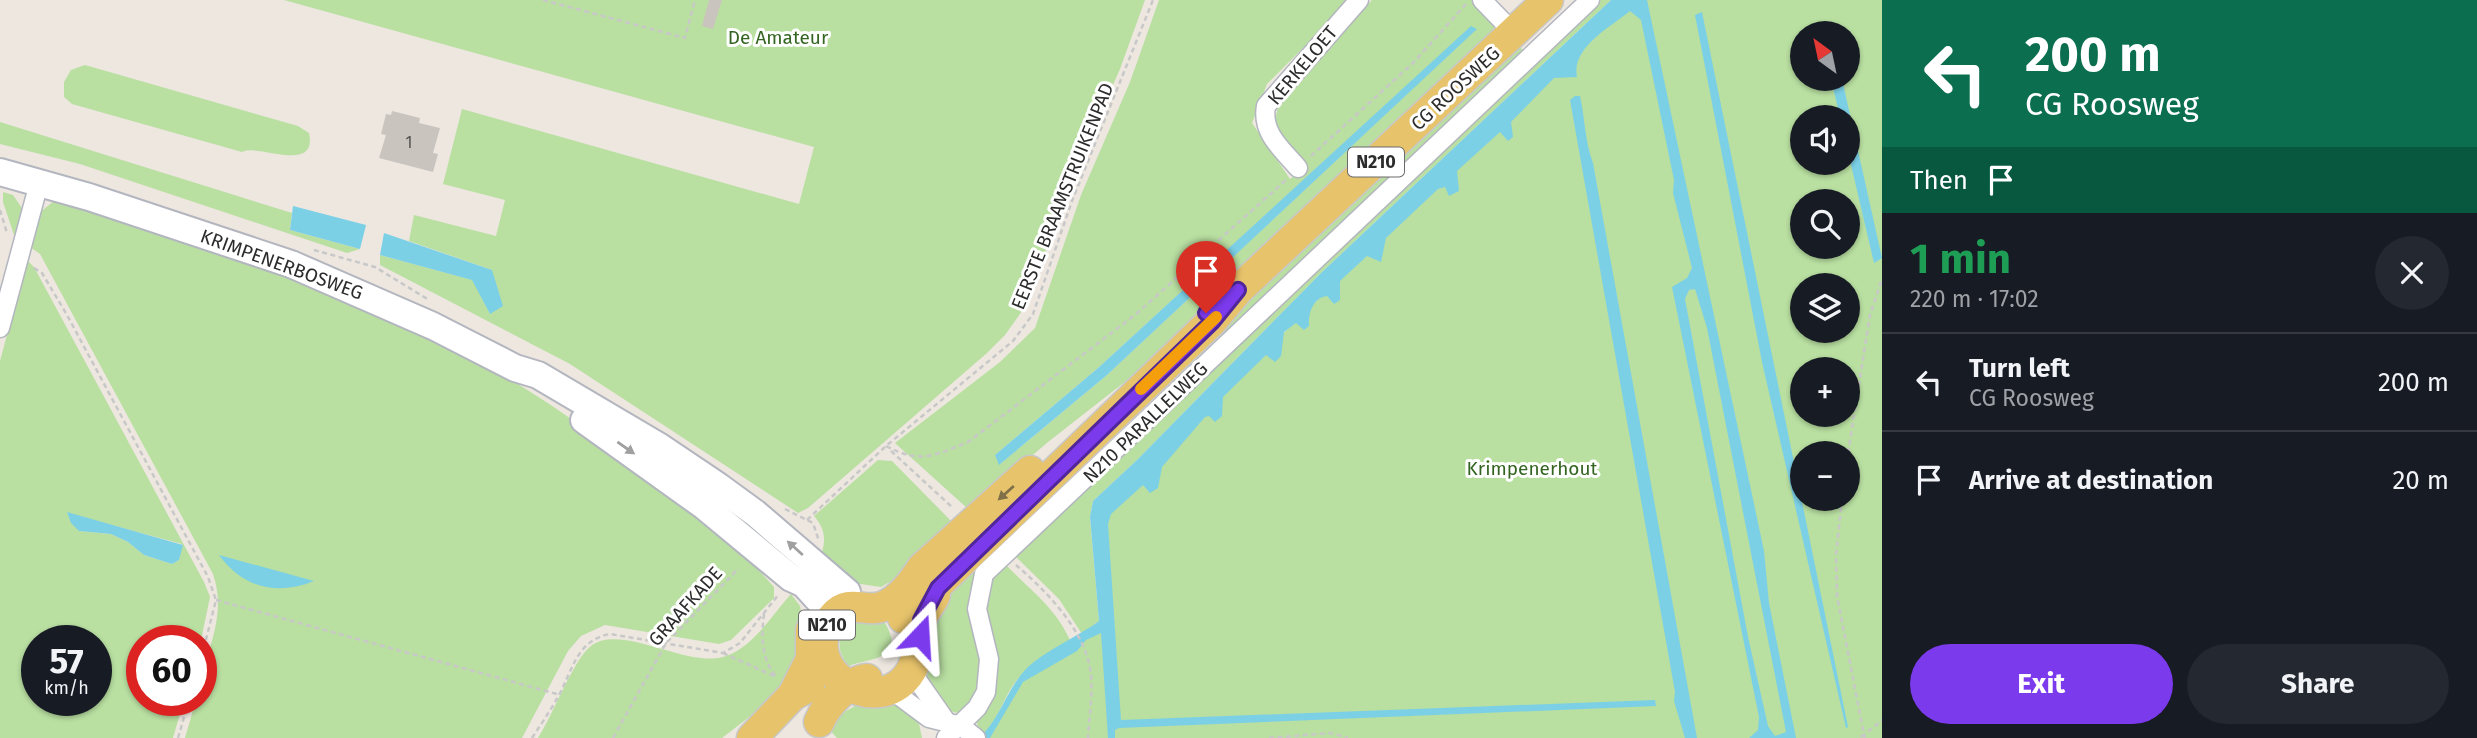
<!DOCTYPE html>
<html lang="en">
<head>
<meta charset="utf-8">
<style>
	body { margin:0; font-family:"Fira Sans",sans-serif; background:#242831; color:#f1f3f6; height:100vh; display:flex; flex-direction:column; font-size:26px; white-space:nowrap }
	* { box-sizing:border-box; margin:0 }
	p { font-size:23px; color:#9ea1a6 }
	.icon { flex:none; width:38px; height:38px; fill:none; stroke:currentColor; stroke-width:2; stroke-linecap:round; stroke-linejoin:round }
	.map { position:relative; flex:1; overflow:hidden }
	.drawer { display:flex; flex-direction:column; background:#171b24; width:595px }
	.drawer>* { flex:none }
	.banner { background:#0b6e4f; color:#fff; overflow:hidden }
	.needle { width:46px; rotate:327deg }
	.buttons { position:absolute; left:1790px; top:21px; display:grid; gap:14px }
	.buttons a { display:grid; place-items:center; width:70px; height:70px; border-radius:50%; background:#171b24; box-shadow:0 2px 5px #0004; font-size:35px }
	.speed { position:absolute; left:21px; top:625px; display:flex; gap:14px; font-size:35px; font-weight:700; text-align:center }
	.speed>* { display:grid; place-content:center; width:91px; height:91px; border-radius:50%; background:#171b24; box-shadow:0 2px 5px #0004; line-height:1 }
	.speed small { font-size:18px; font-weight:400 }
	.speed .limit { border:10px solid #d22; background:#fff; color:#111 }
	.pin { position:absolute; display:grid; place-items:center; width:60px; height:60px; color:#fff; margin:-72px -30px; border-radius:50% 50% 50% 0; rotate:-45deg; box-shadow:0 0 7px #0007 }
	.pin .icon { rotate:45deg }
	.me { position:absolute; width:77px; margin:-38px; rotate:20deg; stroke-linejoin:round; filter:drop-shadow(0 0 5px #0008) }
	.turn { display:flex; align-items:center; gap:24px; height:147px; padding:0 28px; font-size:32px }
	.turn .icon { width:91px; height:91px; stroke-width:2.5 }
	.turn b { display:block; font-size:49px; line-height:60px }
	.then { display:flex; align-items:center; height:66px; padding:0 28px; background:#0003; gap:14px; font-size:26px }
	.round { display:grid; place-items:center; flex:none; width:74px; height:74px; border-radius:37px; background:#242831 }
	.head { display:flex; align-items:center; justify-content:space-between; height:119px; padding:0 28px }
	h1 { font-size:42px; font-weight:700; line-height:52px; color:#1e9e55 }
	.cta { display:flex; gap:14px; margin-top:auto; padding:14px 28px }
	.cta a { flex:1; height:80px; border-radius:42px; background:#7c3aed; color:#fff; font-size:28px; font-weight:700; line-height:80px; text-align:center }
	.cta a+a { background:#242831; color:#f1f3f6 }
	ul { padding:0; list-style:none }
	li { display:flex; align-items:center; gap:21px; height:98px; padding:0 28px; border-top:2px solid #363941 }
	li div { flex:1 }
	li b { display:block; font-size:26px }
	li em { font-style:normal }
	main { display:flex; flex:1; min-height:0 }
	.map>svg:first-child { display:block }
	.green { fill:#b9dfa1; fill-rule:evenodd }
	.water { fill:#7cd0e6; fill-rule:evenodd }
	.building { fill:#c9c5be }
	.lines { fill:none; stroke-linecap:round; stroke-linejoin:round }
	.minor-casing { stroke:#b3b6bf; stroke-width:21 }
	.secondary-casing { stroke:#b3b6bf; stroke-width:30 }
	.primary-casing { stroke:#c8c8c8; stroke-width:33 }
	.path { stroke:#c8c8c8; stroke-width:2.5; stroke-dasharray:5 3.5; stroke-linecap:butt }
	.minor { stroke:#fff; stroke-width:18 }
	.secondary { stroke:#fff; stroke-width:26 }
	.primary { stroke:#e7c36b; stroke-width:30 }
	.oneway { fill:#a0a0a0 }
	.oneway2 { fill:#807048 }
	.route-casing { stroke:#51269a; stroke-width:18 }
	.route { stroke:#7c3aed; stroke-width:12 }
	.slow { stroke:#f59e0b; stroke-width:12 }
	.labels { text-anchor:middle; stroke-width:6; stroke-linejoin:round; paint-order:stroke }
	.number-label { font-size:16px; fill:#535250 }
	.shield { fill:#fff; stroke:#6b6b6b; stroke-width:2 }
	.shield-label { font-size:18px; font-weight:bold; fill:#2c2c2c }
	.park-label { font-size:19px; fill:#336520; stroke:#fff }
	.street-label { font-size:19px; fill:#2c2c2c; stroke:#fff }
</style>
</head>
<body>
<main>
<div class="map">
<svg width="1882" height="738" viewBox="0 0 1882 738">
	<rect width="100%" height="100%" fill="#ede7e0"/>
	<g class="green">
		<path d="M 284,0 L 1145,0 L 1120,69 L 1068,187 L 1027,304 L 1005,335 L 987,353 L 808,508 L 798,513 L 570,364 L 380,265 L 380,255 L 473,280 L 490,314 L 492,270 L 409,241 L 414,215 L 496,236 L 505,200 L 443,184 L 462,109 L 799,204 L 814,147 Z"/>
		<path d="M 1159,0 L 1351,0 L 1267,84 L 1252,123 L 1290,179 L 1305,167 L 1274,125 L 1280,98 L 1372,0 L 1475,0 L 1499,24 L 1498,34 L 1126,381 L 1048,442 L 971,508 L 967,508 L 895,443 L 1000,362 L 1035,328 L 1081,195 L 1130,82 ZM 1471,27 L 1476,29 L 1107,375 L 1000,464 L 995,455 L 1098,368 Z"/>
		<path d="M 1598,0 L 1611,0 L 1321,273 L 1138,459 L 1093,501 L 1090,518 L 1099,621 L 1082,634 L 1059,599 L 1013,554 Z"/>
		<path d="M 1625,0 L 1882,0 L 1882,738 L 983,738 L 996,724 L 1019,682 L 1108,625 L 1102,510 ZM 1802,33 L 1848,33 L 1848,79 L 1802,79 ZM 1802,117 L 1848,117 L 1848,163 L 1802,163 ZM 1802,201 L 1848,201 L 1848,247 L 1802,247 ZM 1802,285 L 1848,285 L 1848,331 L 1802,331 ZM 1802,369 L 1848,369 L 1848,415 L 1802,415 ZM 1802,453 L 1848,453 L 1848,499 L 1802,499 Z"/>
		<path d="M 1516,43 L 1526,53 L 1009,540 L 1006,538 L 1246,297 Z"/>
		<path d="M 85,65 L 298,126 L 309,133 C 318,175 257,143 242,152 L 72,104 L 64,97 L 64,82 L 71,70 Z"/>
		<path d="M 0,122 L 292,213 L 290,230 L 360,249 L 347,253 L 80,164 L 0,144 Z"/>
		<path d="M 3,192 L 13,195 L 24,211 L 16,241 L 3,202 Z"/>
		<path d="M 54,201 L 74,202 C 230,254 389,303 529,391 C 604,438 674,499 744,554 L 774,587 L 774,598 L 731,640 L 719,644 L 605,625 L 581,636 L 568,651 L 522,738 L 185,738 L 196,700 L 201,700 C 201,653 229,621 213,574 L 40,254 L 30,247 L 39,213 Z"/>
		<path d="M 27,260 L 34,267 L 204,582 L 210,597 L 201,640 L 142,640 L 142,700 L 184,700 L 173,738 L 0,738 L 0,361 ZM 67,513 L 182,544 L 179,560 L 172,564 L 144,555 L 128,542 L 111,534 L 79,531 ZM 37,640 L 96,640 L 96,700 L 37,700 Z"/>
		<path d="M 878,460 L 892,461 L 955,525 L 893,580 L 881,587 L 847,582 L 819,561 C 826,543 827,531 814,516 Z"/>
		<path d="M 980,564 L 983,567 C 979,581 970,599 970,614 C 971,629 979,641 981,655 C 983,670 975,725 949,710 C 940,705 931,690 924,682 C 925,610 930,612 980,564 Z"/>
		<path d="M 1005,564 C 1030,590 1055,607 1070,640 C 1050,653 1028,664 1014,684 C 1002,701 998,721 982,736 L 976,721 L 987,703 L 980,609 L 985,583 Z"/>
		<path d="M 791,594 L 800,606 L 804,627 L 799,663 L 771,700 L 722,738 L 538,738 C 553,715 573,660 591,646 C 621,622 690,670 726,656 C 753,647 773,614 791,594 Z"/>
		<path d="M 855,623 L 885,623 C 907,660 869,658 849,666 C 836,653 835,630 855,623 Z"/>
		<path d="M 862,702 L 896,702 L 918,719 L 922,738 L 837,738 L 827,727 L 846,711 Z"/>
	</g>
	<g class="water">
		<path d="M 1611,0 L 1647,0 L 1764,551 L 1769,603 L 1796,738 L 1749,738 L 1758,730 L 1759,717 L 1672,287 L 1687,278 L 1692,268 L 1673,193 L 1674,180 L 1641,20 L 1630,11 C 1609,28 1571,48 1577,77 L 1554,78 L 1511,122 L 1513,137 L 1508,141 L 1500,132 L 1457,171 L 1459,191 L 1449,196 L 1445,187 L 1438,189 L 1386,238 L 1381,262 L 1367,256 L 1340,281 L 1340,300 L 1334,304 L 1327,296 C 1313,298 1308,313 1309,326 L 1304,330 L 1296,323 L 1284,332 L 1281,356 L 1275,362 L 1266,355 L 1223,397 L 1222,416 L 1215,422 L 1209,416 L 1205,417 L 1162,467 L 1158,488 L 1150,493 L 1143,485 L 1111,514 L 1108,524 L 1121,720 L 1655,700 L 1656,706 L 1119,728 L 1115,730 L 1115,738 L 1108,738 L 1101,633 L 1086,640 L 1077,651 L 1023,682 L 990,738 L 979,738 C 1000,719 1006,691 1025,670 C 1045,650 1076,638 1099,621 L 1090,517 L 1093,501 L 1138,459 L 1321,273 ZM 1695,289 L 1707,328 L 1786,732 L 1775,736 L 1768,726 L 1748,637 L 1685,299 L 1689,290 Z"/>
		<path d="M 1702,12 L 1848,727 L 1846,728 L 1762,362 L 1695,15 Z"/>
		<path d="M 1471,26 L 1477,29 L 1107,375 L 999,465 L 995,455 L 1098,368 Z"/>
		<path d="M 1831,79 L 1842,79 L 1882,258 L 1874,263 L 1848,152 L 1848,117 L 1840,117 Z"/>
		<path d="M 1575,96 L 1580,96 C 1585,119 1585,142 1593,163 L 1697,738 L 1685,738 L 1674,701 L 1675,692 L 1570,100 Z"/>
		<path d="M 293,206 L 366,225 L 360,249 L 290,230 Z"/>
		<path d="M 384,233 L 492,270 L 503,306 L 490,314 L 472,280 L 380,255 Z"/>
		<path d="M 67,512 L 183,545 L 179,560 L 172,564 L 144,555 L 128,542 L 111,534 L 79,531 L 71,523 Z"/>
		<path d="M 219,555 L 314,581 C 277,596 243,588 219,555 Z"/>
	</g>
	<g class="building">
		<path d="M 709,0 L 722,0 L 713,29 L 702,26 Z"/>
		<path d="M 392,111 L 420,118 L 419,123 L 440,128 L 433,153 L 438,154 L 433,172 L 379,158 L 386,135 L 381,134 L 386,114 L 391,115 Z"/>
	</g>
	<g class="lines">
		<g class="minor-casing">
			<g id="minor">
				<path d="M 1482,0 L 1514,33"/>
				<path d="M 1298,168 C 1282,149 1261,133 1266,106 L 1359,0"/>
				<path d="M 0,328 L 39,183"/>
				<path d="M 911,671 L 948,724"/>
				<path d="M 890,689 L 929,718 L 961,726 L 976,738"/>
				<path d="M 946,738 L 977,708 L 986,692 L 989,659 L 977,609 L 984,574 L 1590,0"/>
			</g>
		</g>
		<g class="secondary-casing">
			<g id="secondary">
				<path d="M 0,172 L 89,197 L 291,264 L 433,326 L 515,368 L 538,375 L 660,447 L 718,486 L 755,513 L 847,592"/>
				<path d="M 584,420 L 704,506 L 791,578 L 804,584 L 824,606"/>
			</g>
		</g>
		<g class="primary-casing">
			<g id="primary">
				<path d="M 935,595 C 931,605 922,613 920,623 C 915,643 921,662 905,679 C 870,716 803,670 828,624 C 845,593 863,615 884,606 C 900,599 913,582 922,568 L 1030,471"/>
				<path d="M 903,618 L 1211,322 L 1238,290 L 1548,0"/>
				<path d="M 793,695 L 811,659 L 811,630"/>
				<path d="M 819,722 C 826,705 848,681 867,679"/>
				<path d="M 752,738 L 793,695 L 809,687"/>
			</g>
		</g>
		<g class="path">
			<path d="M 543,0 L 685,38 L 695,0"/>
			<path d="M 1311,156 L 1414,62 L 1466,4"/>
			<path d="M 0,210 L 7,233"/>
			<path d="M 314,250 L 375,267 L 429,300"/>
			<path d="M 34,268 L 42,273 L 67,315 L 208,577 L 216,600 L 201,659"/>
			<path d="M 886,446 C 920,464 933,456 968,442 L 1135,315 L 1286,180"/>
			<path d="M 891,451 L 953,508"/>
			<path d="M 1848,453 L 1870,315 L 1882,279"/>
			<path d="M 1842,499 L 1836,555 L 1837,596 L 1864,735 L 1857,738"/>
			<path d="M 785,509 L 813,523 L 819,541"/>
			<path d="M 807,520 L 886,446 L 1013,341 L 1033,314 L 1072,201 L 1153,0"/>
			<path d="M 1016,565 C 1045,590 1083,628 1090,668 C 1094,690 1089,716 1088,738"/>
			<path d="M 216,600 L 557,694"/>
			<path d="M 764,614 C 761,638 761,657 776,677"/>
			<path d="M 723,653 L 774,676"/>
			<path d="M 178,738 L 189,700"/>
			<path d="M 532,738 C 541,724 551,710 559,695 C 573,669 577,640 610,634 L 723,653 L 740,643 L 779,594"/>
			<path d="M 613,738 L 666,643 L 739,568"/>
			<path d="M 1269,738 L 1331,733 L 1348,738"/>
			<path d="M 1865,738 L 1864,735 L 1882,720"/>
		</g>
		<use href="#minor" class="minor"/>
		<use href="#secondary" class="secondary"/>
		<use href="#primary" class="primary"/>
	</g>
	<defs><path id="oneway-solid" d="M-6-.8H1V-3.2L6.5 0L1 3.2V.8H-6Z" transform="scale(1.75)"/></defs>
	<g class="oneway">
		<use href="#oneway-solid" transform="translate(626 448) rotate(35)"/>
		<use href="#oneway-solid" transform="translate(795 548) rotate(-138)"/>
	</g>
	<use class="oneway2" href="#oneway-solid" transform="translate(1006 493) rotate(138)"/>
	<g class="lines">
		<g class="route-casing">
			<path id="route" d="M 920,636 L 921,620 L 938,588 L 1212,322 L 1238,290 L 1206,313"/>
		</g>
		<use href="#route" class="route"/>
		<path class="slow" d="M 1141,389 L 1216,317"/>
	</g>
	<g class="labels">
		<g class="number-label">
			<text x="409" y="148">1</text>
		</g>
		<g class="shield">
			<rect x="1348" y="147.5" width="56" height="29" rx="5"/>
			<rect x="799" y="610.5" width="56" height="29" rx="5"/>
		</g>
		<g class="shield-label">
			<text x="1376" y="168">N210</text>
			<text x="827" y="631">N210</text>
		</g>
		<g class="park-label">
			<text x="778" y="44">De Amateur</text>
			<text x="1532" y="475">Krimpenerhout</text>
		</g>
		<g class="street-label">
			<text transform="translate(1302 65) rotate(-50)" y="7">KERKELOET</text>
			<text transform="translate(1455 88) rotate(-43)" y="7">CG ROOSWEG</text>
			<text transform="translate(1062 196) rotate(-68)" y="7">EERSTE BRAAMSTRUIKENPAD</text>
			<text transform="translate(282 264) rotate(20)" y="7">KRIMPENERBOSWEG</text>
			<text transform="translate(1145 422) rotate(-44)" y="7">N210 PARALLELWEG</text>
			<text transform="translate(685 606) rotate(-48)" y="7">GRAAFKADE</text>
		</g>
	</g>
</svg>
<div class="buttons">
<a><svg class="needle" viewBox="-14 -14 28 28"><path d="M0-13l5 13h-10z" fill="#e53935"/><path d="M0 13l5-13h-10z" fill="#9ea1a6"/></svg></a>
<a><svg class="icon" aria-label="sound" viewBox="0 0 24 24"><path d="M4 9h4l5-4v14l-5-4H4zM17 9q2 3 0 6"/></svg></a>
<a><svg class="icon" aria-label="search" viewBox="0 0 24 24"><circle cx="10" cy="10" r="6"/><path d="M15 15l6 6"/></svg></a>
<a><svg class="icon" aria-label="layers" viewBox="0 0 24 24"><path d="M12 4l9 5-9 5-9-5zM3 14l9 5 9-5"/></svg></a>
<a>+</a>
<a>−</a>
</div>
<div class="speed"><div>57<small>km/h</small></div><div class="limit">60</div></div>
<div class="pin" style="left:1206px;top:313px;background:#d93025"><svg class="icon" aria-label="arrive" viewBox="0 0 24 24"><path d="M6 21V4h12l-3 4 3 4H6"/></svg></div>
<svg class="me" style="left:920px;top:636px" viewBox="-20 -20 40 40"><path d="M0-17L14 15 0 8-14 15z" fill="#7c3aed" stroke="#fff" stroke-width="4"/></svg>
</div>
<section class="drawer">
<div class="banner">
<div class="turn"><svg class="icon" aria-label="left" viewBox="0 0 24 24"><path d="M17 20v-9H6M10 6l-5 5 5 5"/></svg><div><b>200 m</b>CG Roosweg</div></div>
<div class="then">Then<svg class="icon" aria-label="arrive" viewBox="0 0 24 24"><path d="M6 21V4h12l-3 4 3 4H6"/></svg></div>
</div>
<div class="head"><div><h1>1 min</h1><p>220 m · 17:02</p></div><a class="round"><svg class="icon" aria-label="close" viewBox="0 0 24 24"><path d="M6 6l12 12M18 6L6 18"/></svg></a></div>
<ul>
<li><svg class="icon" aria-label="left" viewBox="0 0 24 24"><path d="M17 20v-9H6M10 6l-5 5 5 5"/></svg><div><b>Turn left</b><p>CG Roosweg</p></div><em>200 m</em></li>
<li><svg class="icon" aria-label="arrive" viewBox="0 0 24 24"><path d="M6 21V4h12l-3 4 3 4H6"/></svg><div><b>Arrive at destination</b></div><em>20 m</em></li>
</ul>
<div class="cta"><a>Exit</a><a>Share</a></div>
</section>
</main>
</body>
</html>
